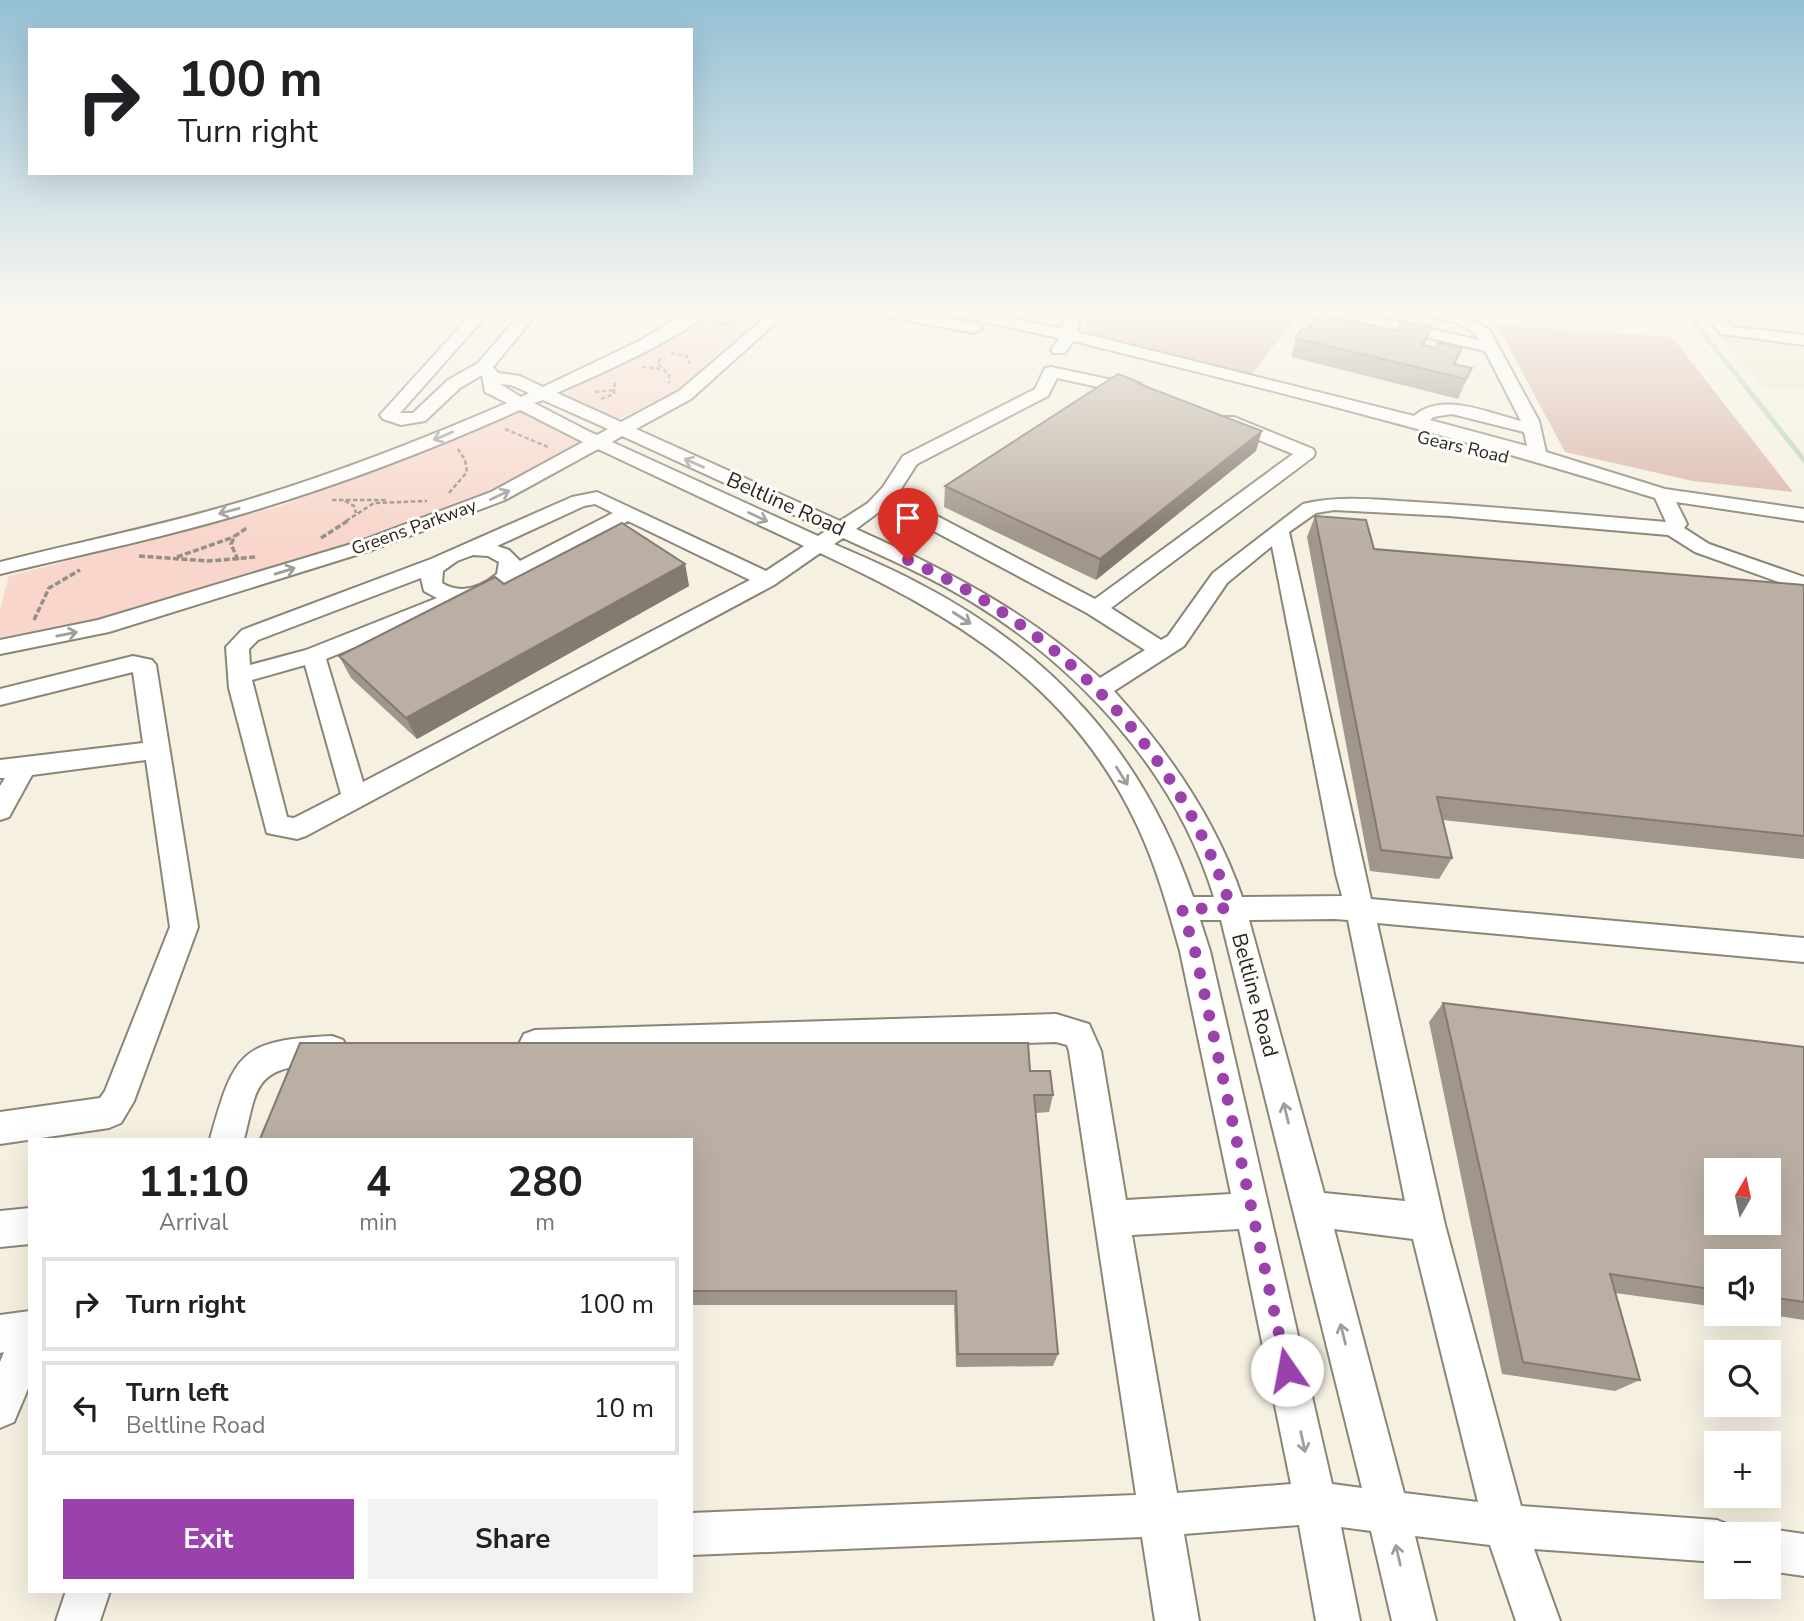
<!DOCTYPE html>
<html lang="en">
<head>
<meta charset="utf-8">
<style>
	body { margin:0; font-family:"Nunito Sans",sans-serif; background:#f2f2f2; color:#202124; height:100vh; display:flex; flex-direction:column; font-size:26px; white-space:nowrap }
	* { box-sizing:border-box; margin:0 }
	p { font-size:23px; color:#757577 }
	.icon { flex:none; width:38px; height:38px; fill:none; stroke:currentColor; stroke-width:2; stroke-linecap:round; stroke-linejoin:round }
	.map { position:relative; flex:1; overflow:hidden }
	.details { position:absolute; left:28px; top:1138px; width:665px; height:455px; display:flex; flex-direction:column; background:#fff; border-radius:0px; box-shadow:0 7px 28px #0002 }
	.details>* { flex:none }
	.top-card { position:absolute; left:28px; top:28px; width:665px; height:147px; border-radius:0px; box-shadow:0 7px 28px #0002; background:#fff; color:#202124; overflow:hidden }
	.needle { width:46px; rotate:9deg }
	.buttons { position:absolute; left:1704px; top:1158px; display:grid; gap:14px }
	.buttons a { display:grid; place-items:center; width:77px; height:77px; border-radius:0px; background:#fff; box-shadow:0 7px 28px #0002; font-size:35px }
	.pin { position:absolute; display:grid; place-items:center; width:60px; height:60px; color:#fff; margin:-72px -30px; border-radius:50% 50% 50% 0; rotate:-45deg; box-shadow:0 0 7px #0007 }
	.pin .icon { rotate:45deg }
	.me { position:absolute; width:77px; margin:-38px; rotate:348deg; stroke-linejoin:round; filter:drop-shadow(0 0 5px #0008) }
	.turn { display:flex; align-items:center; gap:24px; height:147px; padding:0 35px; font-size:32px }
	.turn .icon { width:91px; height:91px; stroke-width:2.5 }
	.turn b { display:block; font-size:49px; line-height:60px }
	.eta { display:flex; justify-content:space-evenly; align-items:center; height:119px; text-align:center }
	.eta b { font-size:42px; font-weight:700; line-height:49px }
	.cta { display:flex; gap:14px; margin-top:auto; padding:14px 35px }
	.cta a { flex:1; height:80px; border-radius:0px; background:#9b41ac; color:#fff; font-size:28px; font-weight:700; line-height:80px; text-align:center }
	.cta a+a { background:#f2f2f2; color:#202124 }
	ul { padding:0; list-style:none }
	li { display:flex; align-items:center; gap:21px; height:94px; margin:0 14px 10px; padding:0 21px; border:4px solid #e0e0e0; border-radius:0px }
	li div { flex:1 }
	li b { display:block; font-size:26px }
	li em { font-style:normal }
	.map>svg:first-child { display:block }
	.built { fill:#ece4cd }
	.green { fill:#f8d6cb }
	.forest { fill:#d9b5a9 }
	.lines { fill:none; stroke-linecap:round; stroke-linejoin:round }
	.stream { stroke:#b9d2b9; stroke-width:5 }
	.minor-casing { stroke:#8a8677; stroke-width:4 }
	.path-far1 { stroke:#949085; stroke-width:2.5; stroke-dasharray:4.5 2.5; stroke-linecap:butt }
	.path { stroke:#949085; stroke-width:3.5; stroke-dasharray:6 2.5; stroke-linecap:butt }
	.minor { fill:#fff; fill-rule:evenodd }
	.wall { fill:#a1968b }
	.shaded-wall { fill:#837a71 }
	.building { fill:#bbaea2; stroke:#837a71; stroke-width:2; fill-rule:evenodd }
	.oneway { stroke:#9f9e9b }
	.route { stroke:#9b41ac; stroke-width:12; stroke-dasharray:0 21.6 }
	.labels { text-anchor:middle; stroke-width:6; stroke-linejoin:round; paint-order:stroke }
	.far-street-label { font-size:18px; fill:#292721; stroke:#fefdfa }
	.street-label { font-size:21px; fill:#292721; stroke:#fefdfa }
</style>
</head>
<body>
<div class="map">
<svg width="1804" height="1621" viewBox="0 0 1804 1621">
	<rect width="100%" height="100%" fill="#f5f0e0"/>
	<path class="built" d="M 1699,310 L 1804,310 L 1804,389 L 1763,387 Z"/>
	<g class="green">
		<path d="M 717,310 L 757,310 L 756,321 L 676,392 L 617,420 L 561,395 L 678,336 Z"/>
		<path d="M 520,411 L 579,442 L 489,491 L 357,540 L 105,617 L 0,638 L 0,609 L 9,576 L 281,506 Z"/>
	</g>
	<g class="forest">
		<path d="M 1088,310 L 1301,310 L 1252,374 L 1086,332 Z"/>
		<path d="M 1497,325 L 1672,337 L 1793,492 L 1693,481 L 1565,452 Z"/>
	</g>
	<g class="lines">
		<path class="stream" d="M 1685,310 L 1804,460"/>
		<g class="minor-casing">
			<g id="minor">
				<path d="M 475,310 L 491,310 L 400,413 L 413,413 L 448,380 L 478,363 L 524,310 L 540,310 L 493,367 L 498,373 L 520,376 L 543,387 L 639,341 L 692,310 L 709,310 C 693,334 588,379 557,393 L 621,422 L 679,391 L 774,310 L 790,310 L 691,399 L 636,429 L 840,521 L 868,503 L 883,487 L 903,456 L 1035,389 L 1045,368 L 1051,367 L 1145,387 L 1148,391 L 1145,395 L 1139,396 L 1057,378 L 1048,396 L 917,464 L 897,495 L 1095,599 L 1293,454 L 1222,425 L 1219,421 L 1222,417 L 1234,417 L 1313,449 L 1315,453 L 1313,457 L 1111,608 L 1161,640 L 1168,636 L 1213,573 L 1303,504 C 1340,495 1378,500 1415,502 C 1499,507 1583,515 1666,522 L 1655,498 C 1463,438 1268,389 1073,341 L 1065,353 L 1053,353 L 1051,350 L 1059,338 L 953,315 L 946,310 L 977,310 L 1062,329 L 1066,310 L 1080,310 L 1077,332 L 1414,416 C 1441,391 1489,413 1521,421 L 1485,351 L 1322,313 L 1319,310 L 1345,310 L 1479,340 C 1468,318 1429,318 1408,313 L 1405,310 L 1434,310 L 1462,315 L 1489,329 L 1539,421 L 1546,452 L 1665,489 L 1804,509 L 1804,521 L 1676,502 L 1687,524 L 1684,528 L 1709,544 L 1804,577 L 1804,591 L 1695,552 L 1668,535 L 1449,516 L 1334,510 L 1316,513 L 1289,532 L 1371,899 L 1804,938 L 1804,962 L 1377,923 L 1445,1225 L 1521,1506 L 1717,1520 L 1732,1526 L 1736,1535 L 1717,1535 L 1717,1562 L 1534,1549 L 1560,1621 L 1516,1621 L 1490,1545 L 1415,1536 L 1436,1621 L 1392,1621 L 1371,1531 L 1341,1527 L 1360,1621 L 1316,1621 L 1299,1525 L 1184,1534 L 1199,1621 L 1155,1621 L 1142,1537 L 691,1555 L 691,1513 L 1136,1495 L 1069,1051 L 1067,1045 L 1056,1042 L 535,1058 L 524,1054 L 519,1044 L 524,1034 L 535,1030 L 1056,1014 L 1089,1024 L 1101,1051 L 1126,1200 L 1231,1194 L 1180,951 C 1168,908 1156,865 1137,825 C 1071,684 955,616 820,553 L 774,585 L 306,836 L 297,839 L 267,833 L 229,688 L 226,647 L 242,630 L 431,559 L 572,497 L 597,492 L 766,571 L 804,546 L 598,449 L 505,500 L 372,550 L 109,632 L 0,654 L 0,640 L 98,620 L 358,542 L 491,492 L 583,442 L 520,410 C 433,449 344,483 252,511 C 169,536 84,554 0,574 L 0,562 C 79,542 159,526 237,503 C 329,476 419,441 507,403 L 485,392 L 482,375 L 460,388 L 425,421 L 401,425 L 383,419 L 380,415 ZM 500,384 L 511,385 L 529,393 L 521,397 ZM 543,400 L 608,429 L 597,435 L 588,431 L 534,403 ZM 1452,414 L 1524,432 L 1527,446 L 1430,420 L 1433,417 ZM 622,436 L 827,530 L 818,536 L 612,442 ZM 595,504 L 613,513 L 520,561 L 509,550 L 497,546 L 584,506 ZM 887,506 L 1087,613 L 1145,650 L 1100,678 C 1028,612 945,569 856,529 ZM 628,521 L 750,580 L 363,782 L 326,659 L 465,602 L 488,597 L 514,581 ZM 843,538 C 887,558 931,577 972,602 C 1081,669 1176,773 1214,897 L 1193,897 C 1143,752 1052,652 916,582 C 890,568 861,556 834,544 ZM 1272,546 L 1336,874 L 1342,896 L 1242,897 C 1216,820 1168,751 1114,691 L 1184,646 L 1227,583 ZM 473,555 L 488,556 L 499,562 L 497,574 C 481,587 461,595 442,583 L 443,571 L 457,561 ZM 421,578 L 424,591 L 437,598 L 306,650 L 250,665 L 249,649 L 258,640 ZM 305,665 L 341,794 L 294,818 L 287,817 L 252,680 ZM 1335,919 L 1348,920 L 1405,1201 L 1324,1193 L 1249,920 ZM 1200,920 L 1221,920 L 1362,1488 L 1332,1484 L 1210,951 ZM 1239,1229 L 1291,1484 L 1177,1493 L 1132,1235 ZM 1334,1229 L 1413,1239 L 1478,1502 L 1404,1493 Z"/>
				<path d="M 870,310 L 901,310 L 974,323 L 982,328 L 974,333 L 878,315 Z"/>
				<path d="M 1699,310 L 1715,310 L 1732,327 L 1804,335 L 1804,345 L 1721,334 Z"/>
				<path d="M 133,656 L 152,660 L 156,665 L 198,927 L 134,1101 L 121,1123 L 109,1128 L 0,1144 L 0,1112 L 100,1098 L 105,1091 L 170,927 L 146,760 L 32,775 L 9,817 L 0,820 L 0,786 L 5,778 L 0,778 L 0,760 L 143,743 L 133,672 L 0,705 L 0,689 Z"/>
				<path d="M 332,1036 L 343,1040 L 348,1050 L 343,1060 C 329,1065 315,1064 300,1066 C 252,1071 255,1099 244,1139 L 210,1139 C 234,1053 240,1040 332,1036 Z"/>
				<path d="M 30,1208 L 30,1244 L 0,1247 L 0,1211 Z"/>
				<path d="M 30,1311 L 30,1384 L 14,1422 L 0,1428 L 0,1362 L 4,1352 L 0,1353 L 0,1315 Z"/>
				<path d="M 1769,1529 L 1804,1534 L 1804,1576 L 1769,1571 L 1769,1535 L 1755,1535 Z"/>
				<path d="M 66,1591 L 110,1591 L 100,1621 L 56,1621 Z"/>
			</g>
		</g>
		<g class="path-far1">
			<path d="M 739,311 L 745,316 L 736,319 L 727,316 L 728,313 L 741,310"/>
			<path d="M 711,325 L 727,324 L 736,319"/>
			<path d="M 671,353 L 687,356 L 690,364"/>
			<path d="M 660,358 L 658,364 L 669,375 L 669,383"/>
			<path d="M 642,367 L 662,369"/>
			<path d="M 595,392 L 615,390"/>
			<path d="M 601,399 L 614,394 L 615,380"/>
			<path d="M 505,429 L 548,447"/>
			<path d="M 449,493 L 467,472 L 465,460 L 458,449"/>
			<path d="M 332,500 L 386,500"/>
			<path d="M 345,501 L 354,506 L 356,513"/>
			<path d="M 346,521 L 374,503 L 427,501"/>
		</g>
		<g class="path">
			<path d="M 321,538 L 349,520"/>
			<path d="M 139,556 L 208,561 L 256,557"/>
			<path d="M 177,557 L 234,537"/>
			<path d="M 238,560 L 231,544 L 235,536 L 248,527"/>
			<path d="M 34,620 L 49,588 L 80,570"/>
		</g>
		<use href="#minor" class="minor"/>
	</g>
	<g class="wall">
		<path d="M 1331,314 L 1330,316 L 1397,331 L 1432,327 L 1424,346 L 1436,348 L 1462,348 L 1455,364 L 1472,368 L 1458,399 L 1291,357 L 1296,338 Z"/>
		<path d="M 1141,383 L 1140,385 L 1256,451 L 1096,580 L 944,507 L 945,486 Z"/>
		<path d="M 1315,516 L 1374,549 L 1804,585 L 1804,859 L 1443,820 L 1452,858 L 1439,879 L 1370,871 L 1307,537 Z"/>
		<path d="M 685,564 L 689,586 L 417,739 L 351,678 L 339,656 L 504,584 Z"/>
		<path d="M 1443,1003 L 1804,1047 L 1804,1320 L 1764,1314 L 1769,1314 L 1769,1262 L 1717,1262 L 1717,1307 L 1615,1293 L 1640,1380 L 1615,1391 L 1502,1374 L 1429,1022 Z"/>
		<path d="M 1030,1071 L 1053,1095 L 1049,1112 L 1036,1113 L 1058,1354 L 1053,1366 L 956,1367 L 954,1305 L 691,1305 L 691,1139 Z"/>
	</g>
	<g class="shaded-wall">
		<path d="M 1262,431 L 1256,451 L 1096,580 L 1100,559 Z"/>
		<path d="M 685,564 L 689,586 L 417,739 L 406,718 Z"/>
	</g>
	<g class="building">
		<path d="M 1320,311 L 1331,314 L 1329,316 L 1397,331 L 1403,321 L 1432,327 L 1422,345 L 1436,348 L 1439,343 L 1462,348 L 1454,364 L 1472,368 L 1466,379 L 1296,338 L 1302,329 L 1307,330 Z"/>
		<path d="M 1118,374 L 1141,383 L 1139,384 L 1262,431 L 1100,559 L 945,486 Z"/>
		<path d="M 1315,516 L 1366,520 L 1374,549 L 1804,585 L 1804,836 L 1437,797 L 1452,858 L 1381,850 Z"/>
		<path d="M 622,523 L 685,564 L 406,718 L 339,656 L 495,577 L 504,584 Z"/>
		<path d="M 1443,1003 L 1804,1047 L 1804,1302 L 1769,1297 L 1769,1262 L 1717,1262 L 1717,1290 L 1610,1274 L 1640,1380 L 1523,1362 ZM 1717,1171 L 1769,1171 L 1769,1223 L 1717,1223 Z"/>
		<path d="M 300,1043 L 1028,1043 L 1030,1071 L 1050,1071 L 1053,1095 L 1034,1095 L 1058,1354 L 958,1354 L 956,1291 L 691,1291 L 691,1139 L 260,1139 Z"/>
	</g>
	<defs><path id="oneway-shaft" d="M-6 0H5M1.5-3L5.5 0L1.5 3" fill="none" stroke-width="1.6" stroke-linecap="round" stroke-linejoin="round" transform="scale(1.75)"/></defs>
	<g class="oneway">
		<use href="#oneway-shaft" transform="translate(443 436) rotate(157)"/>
		<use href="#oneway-shaft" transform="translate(694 463) rotate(-156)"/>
		<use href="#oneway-shaft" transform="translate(500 495) rotate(-25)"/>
		<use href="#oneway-shaft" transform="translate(229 511) rotate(165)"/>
		<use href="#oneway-shaft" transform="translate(758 517) rotate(25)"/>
		<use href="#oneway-shaft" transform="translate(285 571) rotate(-17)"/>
		<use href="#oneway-shaft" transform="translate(962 618) rotate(33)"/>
		<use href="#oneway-shaft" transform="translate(67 634) rotate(-11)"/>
		<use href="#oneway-shaft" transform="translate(1122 776) rotate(58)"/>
		<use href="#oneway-shaft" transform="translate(1286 1113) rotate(-104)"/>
		<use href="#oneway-shaft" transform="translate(1343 1334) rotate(-104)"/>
		<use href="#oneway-shaft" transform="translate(1303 1442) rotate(78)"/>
		<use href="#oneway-shaft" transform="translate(1398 1555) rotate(-103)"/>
	</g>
	<linearGradient id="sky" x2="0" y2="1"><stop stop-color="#95c0d5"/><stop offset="0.58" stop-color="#faf8f1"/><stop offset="1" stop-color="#faf8f1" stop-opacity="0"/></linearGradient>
	<rect width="1804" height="537" fill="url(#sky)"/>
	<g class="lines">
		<path class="route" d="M 908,560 C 1059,628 1180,749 1231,908 L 1182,909 L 1195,951 L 1287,1370"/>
	</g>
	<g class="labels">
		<g class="far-street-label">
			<text transform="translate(1463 447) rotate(13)" y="6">Gears Road</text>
			<text transform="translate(414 527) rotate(-20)" y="6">Greens Parkway</text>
		</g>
		<g class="street-label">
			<text transform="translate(786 504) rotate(24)" y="7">Beltline Road</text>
			<text transform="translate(1255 995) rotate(75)" y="7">Beltline Road</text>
		</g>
	</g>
</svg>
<div class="buttons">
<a><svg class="needle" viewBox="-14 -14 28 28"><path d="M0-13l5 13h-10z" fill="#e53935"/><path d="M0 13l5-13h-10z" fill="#757577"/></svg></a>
<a><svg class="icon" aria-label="sound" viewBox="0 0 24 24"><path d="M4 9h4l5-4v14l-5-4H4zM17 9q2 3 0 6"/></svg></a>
<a><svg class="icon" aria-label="search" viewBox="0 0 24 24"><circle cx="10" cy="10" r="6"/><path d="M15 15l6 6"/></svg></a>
<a>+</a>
<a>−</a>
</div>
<div class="pin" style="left:908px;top:560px;background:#d93025"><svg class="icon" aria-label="arrive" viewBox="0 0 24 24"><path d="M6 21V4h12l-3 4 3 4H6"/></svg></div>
<svg class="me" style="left:1287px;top:1370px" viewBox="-20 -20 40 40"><circle r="19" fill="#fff"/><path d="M0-13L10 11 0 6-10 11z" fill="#9b41ac"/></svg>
<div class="top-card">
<div class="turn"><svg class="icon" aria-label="right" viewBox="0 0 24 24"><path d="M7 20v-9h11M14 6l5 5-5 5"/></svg><div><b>100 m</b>Turn right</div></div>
</div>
<section class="details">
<div class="eta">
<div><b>11:10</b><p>Arrival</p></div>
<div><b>4</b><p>min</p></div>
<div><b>280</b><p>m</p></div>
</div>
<ul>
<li><svg class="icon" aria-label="right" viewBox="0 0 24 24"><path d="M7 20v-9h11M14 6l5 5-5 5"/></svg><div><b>Turn right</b></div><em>100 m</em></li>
<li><svg class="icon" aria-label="left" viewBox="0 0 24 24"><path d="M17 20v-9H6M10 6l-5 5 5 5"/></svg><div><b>Turn left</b><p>Beltline Road</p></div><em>10 m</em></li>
</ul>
<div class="cta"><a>Exit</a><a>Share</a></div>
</section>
</div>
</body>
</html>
